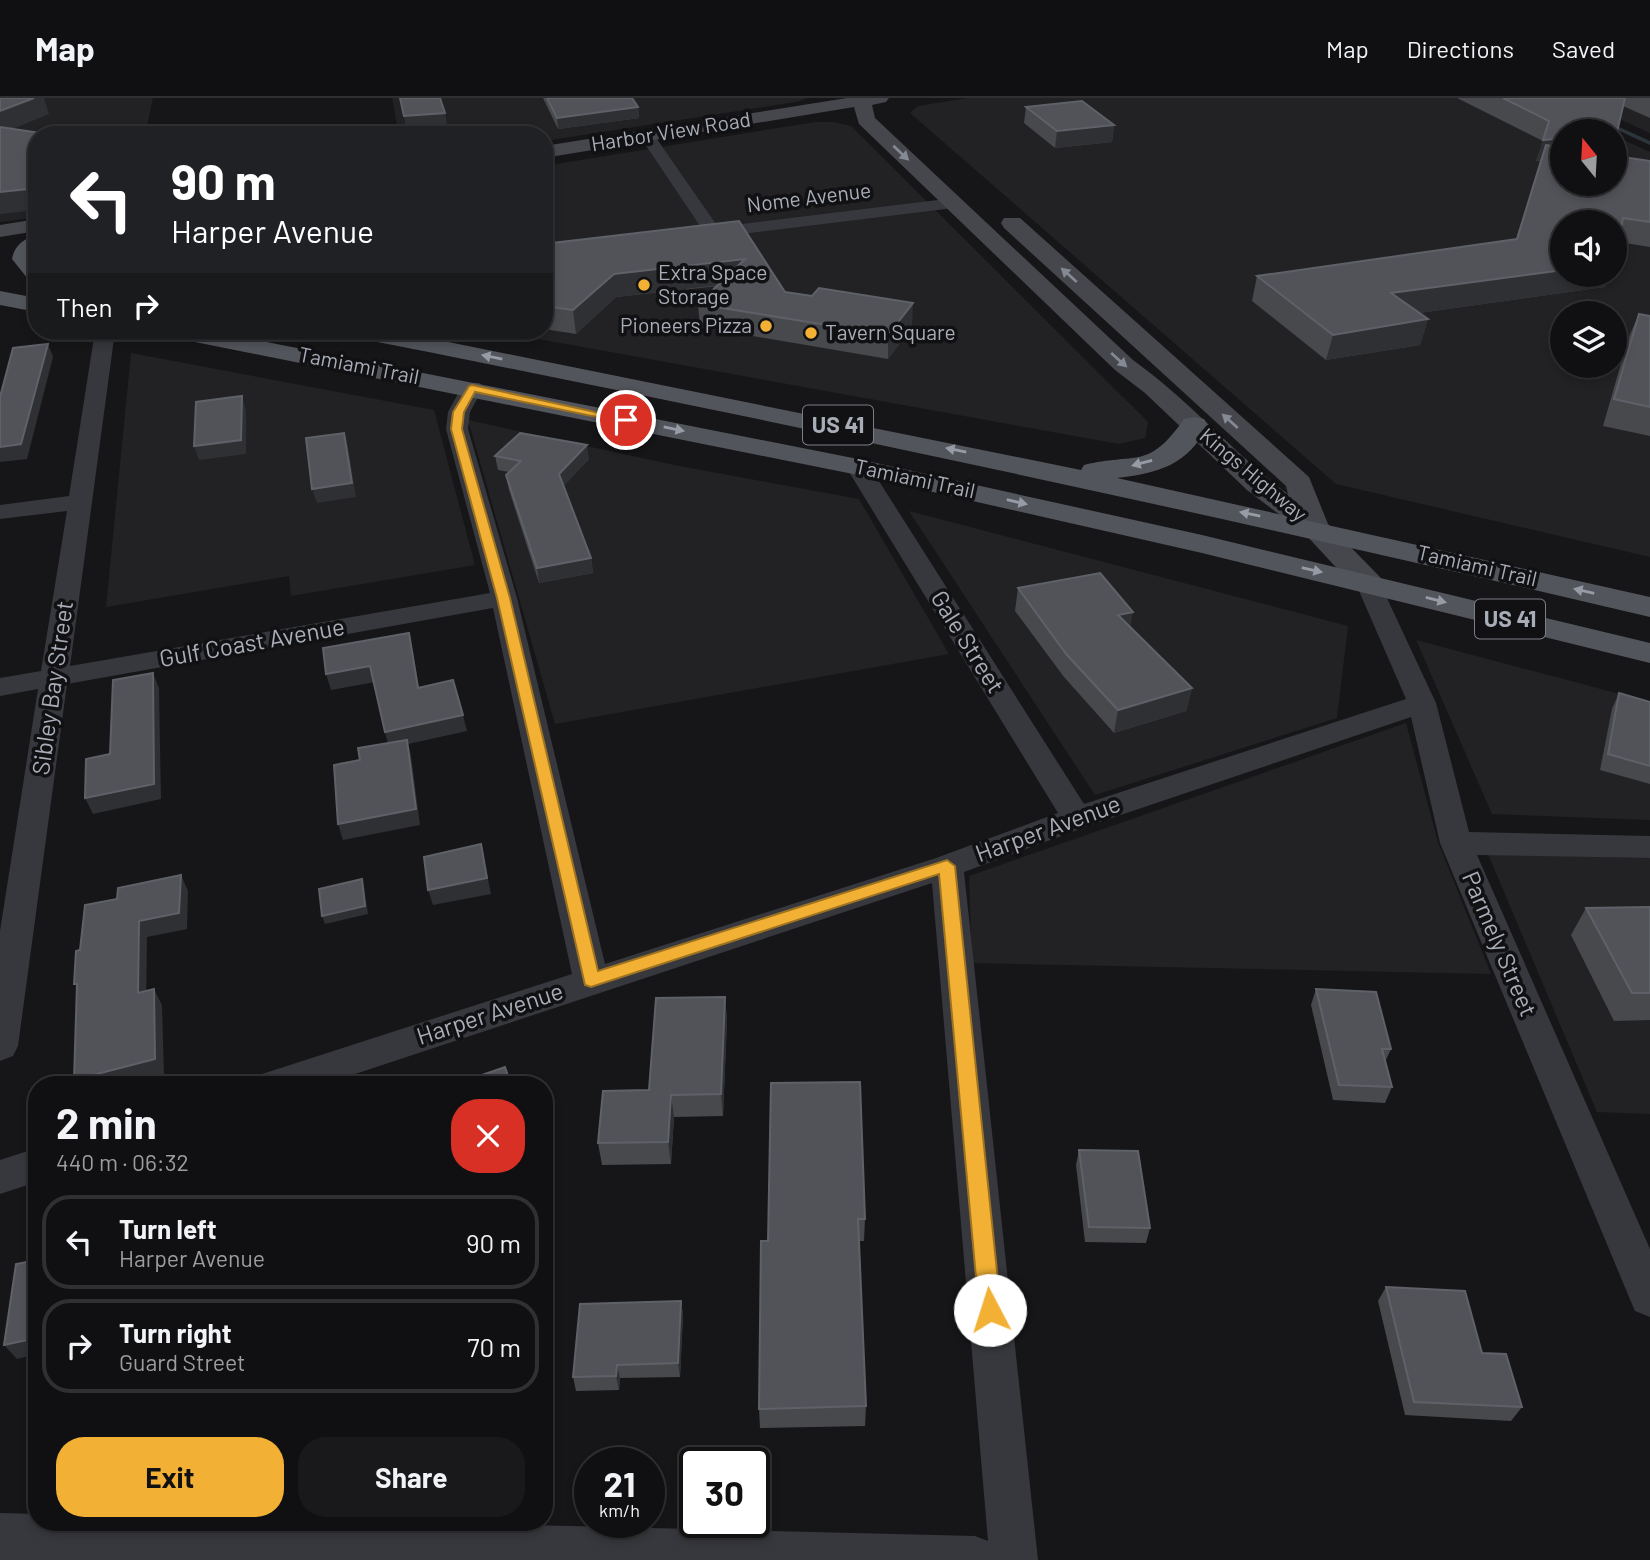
<!DOCTYPE html>
<html lang="en">
<head>
<meta charset="utf-8">
<style>
	body { margin:0; font-family:Barlow,sans-serif; background:#19191b; color:#f1f3f6; height:100vh; display:flex; flex-direction:column; font-size:26px; white-space:nowrap }
	* { box-sizing:border-box; margin:0 }
	p { font-size:23px; color:#9c9d9f }
	.icon { flex:none; width:38px; height:38px; fill:none; stroke:currentColor; stroke-width:2; stroke-linecap:round; stroke-linejoin:round }
	.map { position:relative; flex:1; overflow:hidden }
	.details { position:absolute; left:28px; top:978px; width:525px; height:455px; display:flex; flex-direction:column; background:#101012; border-radius:28px; box-shadow:0 4px 10px #0003,0 0 0 2px #303032 }
	.details>* { flex:none }
	.top-card { position:absolute; left:28px; top:28px; width:525px; height:214px; border-radius:28px; box-shadow:0 4px 10px #0003,0 0 0 2px #303032; background:#202124; color:#fff; overflow:hidden }
	.needle { width:46px; rotate:342deg }
	.buttons { position:absolute; left:1550px; top:21px; display:grid; gap:14px }
	.buttons a { display:grid; place-items:center; width:77px; height:77px; border-radius:50%; background:#101012; box-shadow:0 4px 10px #0003,0 0 0 2px #303032; font-size:35px }
	.speed { position:absolute; left:574px; top:1349px; display:flex; gap:14px; font-size:35px; font-weight:700; text-align:center }
	.speed>* { display:grid; place-content:center; width:91px; height:91px; border-radius:50%; background:#101012; box-shadow:0 4px 10px #0003,0 0 0 2px #303032; line-height:1 }
	.speed small { font-size:18px; font-weight:400 }
	.speed .limit { border:4px solid #111; border-radius:10px; background:#fff; color:#111 }
	.pin { position:absolute; display:grid; place-items:center; width:60px; height:60px; color:#fff; margin:-30px; border:4px solid #fff; border-radius:50%; box-shadow:0 2px 7px #0007 }
	.me { position:absolute; width:77px; margin:-38px; rotate:355deg; stroke-linejoin:round; filter:drop-shadow(0 0 5px #0008) }
	.turn { display:flex; align-items:center; gap:24px; height:147px; padding:0 28px; font-size:32px }
	.turn .icon { width:91px; height:91px; stroke-width:2.5 }
	.turn b { display:block; font-size:49px; line-height:60px }
	.then { display:flex; align-items:center; height:66px; padding:0 28px; background:#0003; gap:14px; font-size:26px }
	.round { display:grid; place-items:center; flex:none; width:74px; height:74px; border-radius:28px; background:#19191b }
	.head { display:flex; align-items:center; justify-content:space-between; height:119px; padding:0 28px }
	h1 { font-size:42px; font-weight:700; line-height:52px }
	.button { display:flex; gap:14px; margin-top:auto; padding:14px 28px }
	.button a { flex:1; height:80px; border-radius:28px; background:#f2b134; color:#111; font-size:28px; font-weight:700; line-height:80px; text-align:center }
	.button a+a { background:#19191b; color:#f1f3f6 }
	ul { padding:0; list-style:none }
	li { display:flex; align-items:center; gap:21px; height:94px; margin:0 14px 10px; padding:0 14px; border:4px solid #303032; border-radius:28px }
	li div { flex:1 }
	li b { display:block; font-size:26px }
	li em { font-style:normal }
	header { display:flex; align-items:center; gap:42px; box-sizing:border-box; height:98px; padding:0 35px; background:#101012; border-bottom:2px solid #303032 }
	header strong { font-size:33px }
	nav { display:flex; gap:38px; margin-inline-start:auto; font-size:24px }
	.map>svg:first-child { display:block }
	.built { fill:#222225; fill-rule:evenodd }
	.lines { fill:none; stroke-linecap:round; stroke-linejoin:round }
	.stream { fill:#2c353c; fill-rule:evenodd }
	.street { fill:#37383d; fill-rule:evenodd }
	.secondary { fill:#45474d; fill-rule:evenodd }
	.primary { fill:#53555c; fill-rule:evenodd }
	.wall { fill:#47494d }
	.shaded-wall { fill:#2f3033 }
	.building { fill:#525359; stroke:#5f6168; stroke-width:2 }
	.oneway { fill:#858993 }
	.oneway2 { fill:#979ba6 }
	.route { fill:#f2b134; stroke:#9d7322; stroke-width:2 }
	.poi-dot { fill:#f2b134; stroke:#111113; stroke-width:2.5 }
	.labels { text-anchor:middle; stroke-width:7; stroke-linejoin:round; paint-order:stroke }
	.far-street-label { font-size:21px; fill:#a8adb8; stroke:#111113 }
	.far-poi-label { font-size:21px; fill:#a8adb8; stroke:#111113; text-anchor:start }
	.shield { fill:#111113; stroke:#7b7e86; stroke-width:2 }
	.shield-label { font-size:23px; font-weight:bold; fill:#a8adb8 }
	.street-label { font-size:24px; fill:#a8adb8; stroke:#111113 }
</style>
</head>
<body>
<header>
<strong>Map</strong>
<nav><a>Map</a><a>Directions</a><a>Saved</a></nav>
</header>
<div class="map">
<svg width="1650" height="1462" viewBox="0 0 1650 1462">
	<rect width="100%" height="100%" fill="#161618"/>
	<g class="built">
		<path d="M 0,0 L 153,0 L 145,37 L 37,37 L 37,119 L 0,124 Z"/>
		<path d="M 392,0 L 809,0 L 796,4 L 544,43 L 544,37 L 399,37 Z"/>
		<path d="M 967,0 L 1538,0 L 1563,33 L 1563,86 L 1615,86 L 1615,38 L 1650,54 L 1650,459 L 1336,386 L 910,15 L 918,8 ZM 1563,124 L 1615,124 L 1615,177 L 1563,177 ZM 1563,215 L 1615,215 L 1615,268 L 1563,268 Z"/>
		<path d="M 1573,0 L 1650,0 L 1650,35 Z"/>
		<path d="M 815,24 L 834,24 L 851,28 L 1148,324 L 1145,340 L 1119,346 L 494,233 L 544,233 L 544,68 Z"/>
		<path d="M 131,255 L 434,312 L 475,467 L 291,498 L 289,478 L 106,509 Z"/>
		<path d="M 468,322 L 674,367 L 859,401 L 949,556 L 555,626 Z"/>
		<path d="M 909,413 L 1348,528 L 1337,620 L 1095,697 Z"/>
		<path d="M 1416,542 L 1650,604 L 1650,722 L 1492,716 Z"/>
		<path d="M 1406,625 L 1438,744 L 1491,876 L 972,865 L 969,778 Z"/>
		<path d="M 1488,756 L 1650,760 L 1650,1016 L 1597,1014 Z"/>
	</g>
	<g class="lines">
		<path class="stream" d="M 1604,24 L 1608,24 L 1650,43 L 1650,47 L 1604,26 Z"/>
		<g class="street">
			<path d="M 647,32 L 652,34 L 718,129 L 954,100 L 962,105 L 954,110 L 701,141 L 692,136 L 702,131 L 639,37 Z"/>
			<path d="M 95,233 L 115,233 L 70,568 L 490,495 L 446,331 L 448,314 L 464,285 L 480,285 L 483,290 L 470,314 L 468,331 L 517,500 L 605,866 L 936,760 L 1058,715 L 846,369 L 850,364 L 866,364 L 870,369 L 1084,706 L 1406,601 L 1356,486 L 1360,481 L 1369,478 L 1378,481 L 1436,605 L 1469,734 L 1650,738 L 1650,760 L 1477,757 L 1650,1151 L 1650,1219 L 1635,1213 L 1629,1199 L 1440,745 L 1411,619 L 1088,728 L 964,774 L 1038,1462 L 0,1462 L 0,1415 L 37,1416 L 37,1424 L 406,1424 L 975,1438 L 988,1443 L 932,785 L 322,987 L 256,987 L 262,976 L 572,876 L 493,510 L 67,586 L 18,948 L 13,958 L 0,963 L 0,833 L 38,591 L 0,598 L 0,580 L 41,573 L 67,413 L 0,421 L 0,407 L 69,398 Z"/>
			<path d="M 37,1050 L 37,1084 L 0,1096 L 0,1062 Z"/>
		</g>
		<g class="secondary">
			<path d="M 847,0 L 889,0 L 886,4 L 872,7 L 875,20 L 1133,262 C 1189,302 1233,355 1288,396 L 1286,388 L 1004,130 L 1001,125 L 1004,120 L 1020,120 L 1309,379 L 1328,426 L 1380,479 L 1385,486 L 1380,493 L 1369,495 L 1358,493 L 1305,436 L 1247,392 L 1145,295 L 1115,272 L 859,26 L 854,9 L 544,60 L 544,48 Z"/>
			<path d="M 37,121 L 37,133 L 0,139 L 0,127 Z"/>
		</g>
		<g class="primary">
			<path d="M 37,137 L 34,160 L 37,163 L 36,183 L 28,181 L 12,161 C 14,148 24,140 37,137 Z"/>
			<path d="M 0,193 L 37,200 L 37,214 L 0,207 Z"/>
			<path d="M 163,233 L 211,233 L 858,361 L 1202,437 L 1650,545 L 1650,565 L 1202,455 L 858,377 L 175,240 L 166,238 Z"/>
			<path d="M 345,233 L 394,233 L 1081,372 L 1084,367 C 1136,354 1148,373 1184,321 L 1194,319 L 1204,321 L 1208,327 C 1188,367 1159,375 1117,380 L 1650,499 L 1650,519 C 1221,418 790,325 357,240 L 348,238 Z"/>
		</g>
	</g>
	<g class="wall">
		<path d="M 543,0 L 632,0 L 638,9 L 639,20 L 558,31 Z"/>
		<path d="M 1457,0 L 1650,0 L 1650,20 L 1623,8 L 1615,39 L 1615,33 L 1563,86 L 1650,63 L 1650,149 L 1619,144 L 1605,189 L 1419,215 L 1428,221 L 1420,247 L 1326,262 L 1252,203 L 1257,178 L 1516,141 L 1540,63 L 1536,63 L 1543,43 Z"/>
		<path d="M 1026,9 L 1114,27 L 1112,44 L 1055,50 L 1024,25 Z"/>
		<path d="M 544,146 L 785,194 L 912,229 L 888,261 L 700,229 L 698,206 L 718,188 L 616,199 L 576,236 L 544,231 Z"/>
		<path d="M 1639,216 L 1650,218 L 1650,338 L 1603,328 L 1628,241 Z"/>
		<path d="M 495,358 L 589,361 L 563,388 L 591,460 L 593,475 L 539,485 L 509,392 L 506,377 L 509,374 L 498,372 Z"/>
		<path d="M 1018,490 L 1130,528 L 1192,590 L 1186,613 L 1114,635 L 1064,579 L 1015,513 Z"/>
		<path d="M 1619,595 L 1650,604 L 1650,686 L 1600,672 L 1612,611 Z"/>
		<path d="M 1650,809 L 1650,922 L 1614,923 L 1571,837 L 1586,810 Z"/>
		<path d="M 1316,891 L 1391,951 L 1385,964 L 1392,989 L 1385,1005 L 1333,1002 L 1311,907 Z"/>
		<path d="M 725,899 L 727,922 L 723,1018 L 674,1019 L 671,1066 L 602,1067 L 598,1045 L 649,992 Z"/>
		<path d="M 771,985 L 865,1121 L 864,1143 L 859,1143 L 866,1308 L 865,1328 L 760,1330 L 759,1311 L 768,1143 Z"/>
		<path d="M 1079,1052 L 1150,1130 L 1146,1145 L 1085,1144 L 1076,1067 Z"/>
		<path d="M 1386,1189 L 1482,1255 L 1522,1309 L 1511,1323 L 1405,1317 L 1378,1203 Z"/>
		<path d="M 681,1203 L 683,1217 L 680,1279 L 620,1280 L 619,1292 L 576,1293 L 573,1279 Z"/>
	</g>
	<g class="shaded-wall">
		<path d="M 34,0 L 44,0 L 49,16 L 0,36 L 0,13 Z"/>
		<path d="M 638,9 L 639,20 L 558,31 L 557,20 Z"/>
		<path d="M 445,15 L 447,26 L 406,30 L 404,18 Z"/>
		<path d="M 1114,27 L 1112,44 L 1055,50 L 1057,33 Z"/>
		<path d="M 1563,40 L 1563,60 L 1536,63 L 1543,42 Z"/>
		<path d="M 37,90 L 37,112 L 0,116 L 0,94 Z"/>
		<path d="M 745,161 L 746,184 L 616,199 L 576,236 L 573,212 L 614,176 Z"/>
		<path d="M 1563,172 L 1563,177 L 1610,177 L 1605,189 L 1384,220 L 1391,195 Z"/>
		<path d="M 913,205 L 912,229 L 888,261 L 888,237 Z"/>
		<path d="M 1428,221 L 1420,247 L 1326,262 L 1333,237 Z"/>
		<path d="M 48,246 L 53,259 L 27,361 L 0,364 L 0,349 Z"/>
		<path d="M 242,298 L 246,312 L 246,356 L 199,362 L 194,348 Z"/>
		<path d="M 344,335 L 348,349 L 356,399 L 317,405 L 312,391 Z"/>
		<path d="M 587,347 L 589,361 L 561,391 L 559,376 Z"/>
		<path d="M 591,460 L 593,475 L 539,485 L 537,470 Z"/>
		<path d="M 1133,514 L 1129,536 L 1118,517 Z"/>
		<path d="M 409,535 L 412,550 L 422,605 L 418,590 Z"/>
		<path d="M 370,568 L 375,584 L 331,592 L 326,576 Z"/>
		<path d="M 153,575 L 159,590 L 161,701 L 93,716 L 85,700 L 154,686 Z"/>
		<path d="M 1192,590 L 1186,613 L 1114,635 L 1118,612 Z"/>
		<path d="M 463,617 L 467,633 L 408,646 L 411,657 L 420,727 L 343,742 L 338,726 L 389,650 L 385,634 Z"/>
		<path d="M 481,746 L 491,796 L 433,807 L 428,792 Z"/>
		<path d="M 181,777 L 188,793 L 187,831 L 147,839 L 146,911 L 138,895 L 139,823 Z"/>
		<path d="M 362,781 L 364,789 L 368,816 L 325,826 L 322,818 Z"/>
		<path d="M 154,891 L 162,907 L 164,977 L 123,987 L 77,987 L 74,982 Z"/>
		<path d="M 725,899 L 727,922 L 723,1018 L 721,996 Z"/>
		<path d="M 671,997 L 674,1019 L 671,1066 L 668,1044 Z"/>
		<path d="M 681,1203 L 683,1217 L 680,1279 L 678,1265 Z"/>
		<path d="M 37,1240 L 37,1256 L 17,1261 L 4,1247 Z"/>
		<path d="M 617,1267 L 620,1280 L 619,1292 L 616,1278 Z"/>
	</g>
	<g class="building">
		<path d="M 0,0 L 34,0 L 0,13 Z"/>
		<path d="M 400,0 L 440,0 L 445,15 L 404,18 Z"/>
		<path d="M 547,0 L 632,0 L 638,9 L 557,20 Z"/>
		<path d="M 1503,0 L 1625,0 L 1617,34 L 1563,33 L 1563,40 L 1543,42 L 1549,23 Z"/>
		<path d="M 1082,3 L 1114,27 L 1057,33 L 1026,9 Z"/>
		<path d="M 0,29 L 47,36 L 37,37 L 37,90 L 0,94 Z"/>
		<path d="M 1546,47 L 1563,50 L 1563,86 L 1615,86 L 1615,58 L 1650,63 L 1650,124 L 1623,120 L 1615,163 L 1615,124 L 1563,124 L 1563,172 L 1391,195 L 1428,221 L 1333,237 L 1257,178 L 1517,141 Z"/>
		<path d="M 739,123 L 785,194 L 812,198 L 819,190 L 913,205 L 888,237 L 698,206 L 745,161 L 614,176 L 573,212 L 544,208 L 544,146 Z"/>
		<path d="M 1639,216 L 1650,218 L 1650,309 L 1614,301 Z"/>
		<path d="M 48,246 L 21,346 L 0,349 L 0,299 L 13,250 Z"/>
		<path d="M 242,298 L 241,342 L 194,348 L 196,304 Z"/>
		<path d="M 344,335 L 352,385 L 312,391 L 306,340 Z"/>
		<path d="M 520,335 L 587,347 L 559,376 L 591,460 L 537,470 L 506,377 L 521,363 L 495,358 Z"/>
		<path d="M 1100,475 L 1133,514 L 1118,517 L 1192,590 L 1118,612 L 1067,557 L 1018,490 Z"/>
		<path d="M 409,535 L 418,590 L 453,582 L 463,617 L 385,634 L 370,568 L 326,576 L 323,550 Z"/>
		<path d="M 153,575 L 154,686 L 85,700 L 86,661 L 110,656 L 113,582 Z"/>
		<path d="M 1619,595 L 1650,604 L 1650,668 L 1608,656 Z"/>
		<path d="M 407,642 L 416,711 L 338,726 L 334,667 L 360,662 L 358,650 Z"/>
		<path d="M 481,746 L 487,780 L 428,792 L 424,759 Z"/>
		<path d="M 181,777 L 179,815 L 139,823 L 138,895 L 154,891 L 155,961 L 74,982 L 77,886 L 74,886 L 76,853 L 80,852 L 85,807 L 117,801 L 118,790 Z"/>
		<path d="M 362,781 L 365,808 L 322,818 L 319,791 Z"/>
		<path d="M 1650,809 L 1650,895 L 1632,895 L 1586,810 Z"/>
		<path d="M 1316,891 L 1376,894 L 1391,951 L 1382,951 L 1392,989 L 1339,987 Z"/>
		<path d="M 725,899 L 721,996 L 671,997 L 668,1044 L 598,1045 L 603,993 L 649,992 L 656,900 Z"/>
		<path d="M 505,969 L 511,987 L 453,987 Z"/>
		<path d="M 860,984 L 865,1121 L 858,1121 L 866,1308 L 759,1311 L 761,1143 L 768,1143 L 771,985 Z"/>
		<path d="M 1079,1052 L 1138,1053 L 1150,1130 L 1089,1129 Z"/>
		<path d="M 37,1162 L 37,1240 L 4,1247 L 16,1166 Z"/>
		<path d="M 1386,1189 L 1465,1193 L 1482,1255 L 1506,1256 L 1522,1309 L 1414,1304 Z"/>
		<path d="M 681,1203 L 678,1265 L 617,1267 L 616,1278 L 573,1279 L 580,1206 Z"/>
	</g>
	<defs><path id="oneway-solid" d="M-6-.8H1V-3.2L6.5 0L1 3.2V.8H-6Z" transform="scale(1.75)"/></defs>
	<g class="oneway">
		<use href="#oneway-solid" transform="translate(901 55) rotate(43)"/>
		<use href="#oneway-solid" transform="translate(1069 177) rotate(-138)"/>
		<use href="#oneway-solid" transform="translate(1119 262) rotate(42)"/>
		<use href="#oneway-solid" transform="translate(1230 323) rotate(-138)"/>
	</g>
	<g class="oneway2">
		<use href="#oneway-solid" transform="translate(492 259) rotate(-169)"/>
		<use href="#oneway-solid" transform="translate(674 331) rotate(11)"/>
		<use href="#oneway-solid" transform="translate(956 352) rotate(-168)"/>
		<use href="#oneway-solid" transform="translate(1142 365) rotate(165)"/>
		<use href="#oneway-solid" transform="translate(1017 404) rotate(13)"/>
		<use href="#oneway-solid" transform="translate(1250 416) rotate(-168)"/>
		<use href="#oneway-solid" transform="translate(1312 472) rotate(13)"/>
		<use href="#oneway-solid" transform="translate(1584 493) rotate(-167)"/>
		<use href="#oneway-solid" transform="translate(1436 502) rotate(14)"/>
	</g>
	<path class="route" d="M 472,287 L 632,322 L 626,325 L 475,294 L 464,314 L 462,331 L 510,500 L 598,873 L 947,762 L 955,768 L 1001,1212 L 998,1219 L 990,1222 L 982,1219 L 979,1212 L 939,776 L 591,889 L 585,887 L 497,500 L 451,331 L 453,314 L 469,288 Z"/>
	<g class="poi-dot">
		<circle cx="644" cy="187" r="7"/>
		<circle cx="766" cy="228" r="7"/>
		<circle cx="811" cy="235" r="7"/>
	</g>
	<g class="labels">
		<g class="far-street-label">
			<text transform="translate(671 34) rotate(-9)" y="7">Harbor View Road</text>
			<text transform="translate(809 100) rotate(-7)" y="7">Nome Avenue</text>
			<text transform="translate(359 268) rotate(11)" y="7">Tamiami Trail</text>
			<text transform="translate(1253 377) rotate(40)" y="7">Kings Highway</text>
			<text transform="translate(915 381) rotate(12)" y="7">Tamiami Trail</text>
			<text transform="translate(1477 468) rotate(13)" y="7">Tamiami Trail</text>
		</g>
		<g class="far-poi-label">
			<text x="658" y="182">Extra Space<tspan x="658" dy="24">Storage</tspan></text>
			<text x="752" y="235" text-anchor="end">Pioneers Pizza</text>
			<text x="825" y="242">Tavern Square</text>
		</g>
		<g class="shield">
			<rect x="803" y="307.5" width="70" height="39" rx="5"/>
			<rect x="1475" y="501.5" width="70" height="39" rx="5"/>
		</g>
		<g class="shield-label">
			<text x="838" y="335">US 41</text>
			<text x="1510" y="529">US 41</text>
		</g>
		<g class="street-label">
			<text transform="translate(967 544) rotate(58)" y="8">Gale Street</text>
			<text transform="translate(252 545) rotate(-10)" y="8">Gulf Coast Avenue</text>
			<text transform="translate(53 590) rotate(-82)" y="8">Sibley Bay Street</text>
			<text transform="translate(1048 731) rotate(-20)" y="8">Harper Avenue</text>
			<text transform="translate(1499 846) rotate(67)" y="8">Parmely Street</text>
			<text transform="translate(490 916) rotate(-18)" y="8">Harper Avenue</text>
		</g>
	</g>
</svg>
<div class="buttons">
<a><svg class="needle" viewBox="-14 -14 28 28"><path d="M0-13l5 13h-10z" fill="#e53935"/><path d="M0 13l5-13h-10z" fill="#9c9d9f"/></svg></a>
<a><svg class="icon" aria-label="sound" viewBox="0 0 24 24"><path d="M4 9h4l5-4v14l-5-4H4zM17 9q2 3 0 6"/></svg></a>
<a><svg class="icon" aria-label="layers" viewBox="0 0 24 24"><path d="M12 4l9 5-9 5-9-5zM3 14l9 5 9-5"/></svg></a>
</div>
<div class="speed"><div>21<small>km/h</small></div><div class="limit">30</div></div>
<div class="pin" style="left:626px;top:322px;background:#d93025"><svg class="icon" aria-label="arrive" viewBox="0 0 24 24"><path d="M6 21V4h12l-3 4 3 4H6"/></svg></div>
<svg class="me" style="left:990px;top:1212px" viewBox="-20 -20 40 40"><circle r="19" fill="#fff"/><path d="M0-13L10 11 0 6-10 11z" fill="#f2b134"/></svg>
<div class="top-card">
<div class="turn"><svg class="icon" aria-label="left" viewBox="0 0 24 24"><path d="M17 20v-9H6M10 6l-5 5 5 5"/></svg><div><b>90 m</b>Harper Avenue</div></div>
<div class="then">Then<svg class="icon" aria-label="right" viewBox="0 0 24 24"><path d="M7 20v-9h11M14 6l5 5-5 5"/></svg></div>
</div>
<section class="details">
<div class="head"><div><h1>2 min</h1><p>440 m · 06:32</p></div><a class="round" style="background:#d93025;color:#fff"><svg class="icon" aria-label="close" viewBox="0 0 24 24"><path d="M6 6l12 12M18 6L6 18"/></svg></a></div>
<ul>
<li><svg class="icon" aria-label="left" viewBox="0 0 24 24"><path d="M17 20v-9H6M10 6l-5 5 5 5"/></svg><div><b>Turn left</b><p>Harper Avenue</p></div><em>90 m</em></li>
<li><svg class="icon" aria-label="right" viewBox="0 0 24 24"><path d="M7 20v-9h11M14 6l5 5-5 5"/></svg><div><b>Turn right</b><p>Guard Street</p></div><em>70 m</em></li>
</ul>
<div class="button"><a>Exit</a><a>Share</a></div>
</section>
</div>
</body>
</html>
